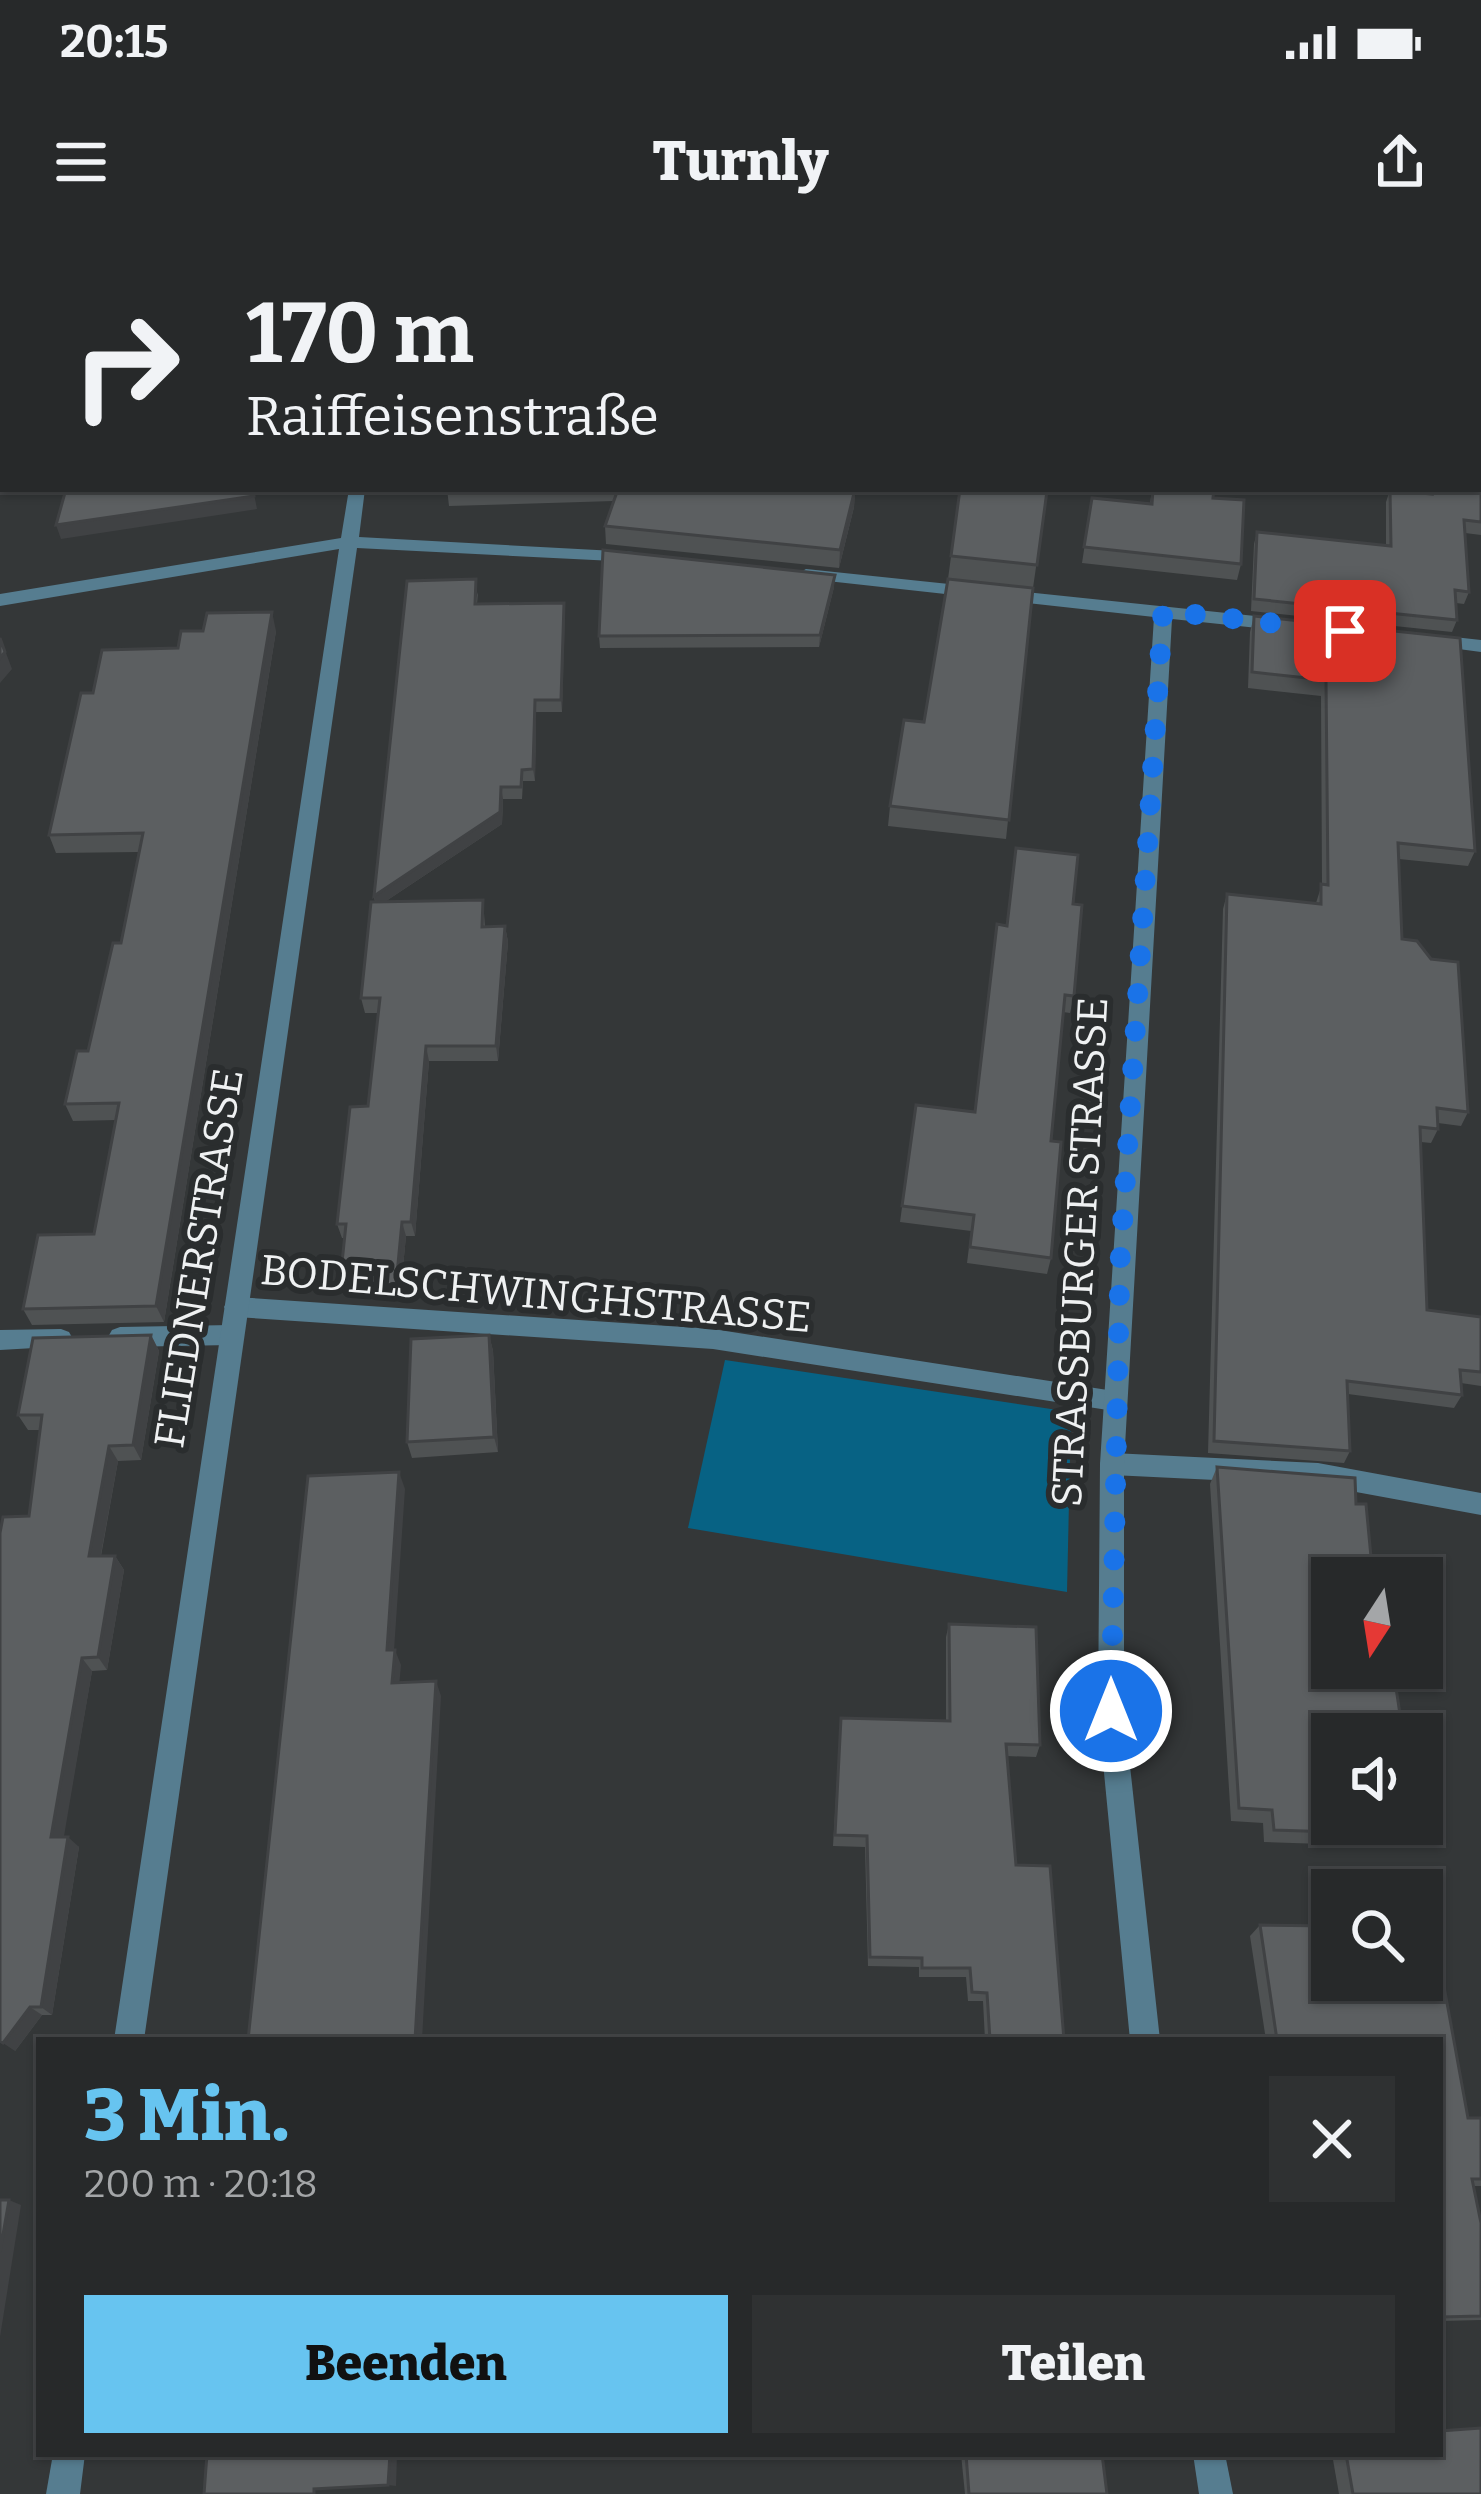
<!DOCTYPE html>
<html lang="de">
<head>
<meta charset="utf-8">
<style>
	body { margin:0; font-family:Bitter,serif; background:#2f3132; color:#f1f3f6; height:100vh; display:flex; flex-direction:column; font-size:45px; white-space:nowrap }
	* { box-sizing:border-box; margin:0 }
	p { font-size:39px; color:#a4a6a8 }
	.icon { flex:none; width:66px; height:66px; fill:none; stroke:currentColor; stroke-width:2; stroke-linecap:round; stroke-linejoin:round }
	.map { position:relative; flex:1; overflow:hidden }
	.side { position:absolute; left:36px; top:1797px; width:1407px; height:420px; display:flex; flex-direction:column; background:#27292a; border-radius:0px; box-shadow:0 3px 9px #0004,0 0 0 3px #434547 }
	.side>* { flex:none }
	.hud { position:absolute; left:0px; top:0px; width:1482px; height:252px; box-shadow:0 3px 9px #0004,0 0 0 3px #434547; background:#27292a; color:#f1f3f6; overflow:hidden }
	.needle { width:78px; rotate:192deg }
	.buttons { position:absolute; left:1311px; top:1317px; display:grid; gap:24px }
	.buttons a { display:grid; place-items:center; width:132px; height:132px; border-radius:0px; background:#27292a; box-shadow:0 3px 9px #0004,0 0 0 3px #434547; font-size:60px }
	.pin { position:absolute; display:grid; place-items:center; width:102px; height:102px; color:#fff; margin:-51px; border-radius:24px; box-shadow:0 6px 18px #0006 }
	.me { position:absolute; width:132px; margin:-66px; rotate:0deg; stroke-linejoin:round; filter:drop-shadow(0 0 9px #0008) }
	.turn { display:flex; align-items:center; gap:42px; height:252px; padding:0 48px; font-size:54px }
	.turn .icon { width:156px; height:156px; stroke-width:2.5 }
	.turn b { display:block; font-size:84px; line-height:102px }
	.round { display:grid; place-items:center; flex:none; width:126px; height:126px; border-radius:0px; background:#2f3132 }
	.overview { display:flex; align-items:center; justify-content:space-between; height:204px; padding:0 48px }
	h1 { font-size:72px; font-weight:800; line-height:90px; color:#67c4f0 }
	.cta { display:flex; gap:24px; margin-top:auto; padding:24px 48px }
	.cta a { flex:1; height:138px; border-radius:0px; background:#67c4f0; color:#111; font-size:48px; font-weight:800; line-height:138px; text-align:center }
	.cta a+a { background:#2f3132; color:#f1f3f6 }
	.status { display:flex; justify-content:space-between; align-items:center; height:84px; padding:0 60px; background:#27292a; direction:ltr }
	.status svg { height:33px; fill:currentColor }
	header { display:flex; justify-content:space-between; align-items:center; height:156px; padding:0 48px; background:#27292a; font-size:54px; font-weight:800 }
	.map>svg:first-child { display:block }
	.green { fill:#076284 }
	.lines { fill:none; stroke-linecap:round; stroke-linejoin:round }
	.path { stroke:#838586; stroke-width:6; stroke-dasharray:6 6; stroke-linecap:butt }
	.service { fill:#567d90; fill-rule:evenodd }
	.minor { fill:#567d90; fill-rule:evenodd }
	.rail-casing { stroke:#959798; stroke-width:9 }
	.rail { stroke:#2a2d2e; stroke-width:6; stroke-dasharray:20; stroke-linecap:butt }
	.wall { fill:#4f5253 }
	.shaded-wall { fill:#404244 }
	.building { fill:#5c5f61; stroke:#404244; stroke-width:3 }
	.route { stroke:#1a73e8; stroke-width:21; stroke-dasharray:0 37.8 }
	.labels { text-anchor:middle; stroke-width:12; stroke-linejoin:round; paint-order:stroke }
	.street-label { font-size:42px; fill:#eff1f2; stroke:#2a2d2e }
</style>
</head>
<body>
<div class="status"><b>20:15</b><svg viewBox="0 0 49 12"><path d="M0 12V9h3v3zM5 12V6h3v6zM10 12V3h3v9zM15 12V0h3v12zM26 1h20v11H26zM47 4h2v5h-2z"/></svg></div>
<header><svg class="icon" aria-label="menu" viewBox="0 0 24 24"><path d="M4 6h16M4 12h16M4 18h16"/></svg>Turnly<svg class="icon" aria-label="share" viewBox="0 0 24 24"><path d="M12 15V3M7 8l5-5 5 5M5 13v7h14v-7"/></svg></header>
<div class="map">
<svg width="1481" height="2254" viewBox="0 0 1481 2254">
	<rect width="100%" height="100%" fill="#343738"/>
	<g class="green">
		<path d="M 0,0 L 366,0 L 3,3 L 0,155 Z"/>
		<path d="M 725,1120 L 1071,1172 L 1067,1352 L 688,1288 Z"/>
	</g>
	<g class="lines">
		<g class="path">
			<path d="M 232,0 L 269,3"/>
			<path d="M 0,5 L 4,0"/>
		</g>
		<g class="service">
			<path d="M 236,1057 L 713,1089 L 1114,1151 L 1123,1154 L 1126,1161 L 1123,1168 L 1114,1171 L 713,1109 L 236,1077 L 228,1074 L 224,1067 L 228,1060 Z"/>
			<path d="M 231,1085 L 239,1088 L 243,1095 L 239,1102 L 231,1105 L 120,1107 L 112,1104 L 108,1097 L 112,1090 L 120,1087 Z"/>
			<path d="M 61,1089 L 69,1092 L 73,1099 L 69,1106 L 0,1110 L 0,1090 Z"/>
			<path d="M 1112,1213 L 1318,1223 L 1481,1253 L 1481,1275 L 1318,1245 L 1112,1235 L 1103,1232 L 1100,1224 L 1103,1216 Z"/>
		</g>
		<g class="minor">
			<path d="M 349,249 L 365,249 L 359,297 L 634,312 L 643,317 L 634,322 L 357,308 L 144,1800 L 114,1800 L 339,309 L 0,366 L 0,354 L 341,298 Z"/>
			<path d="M 806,329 L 1285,379 L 1294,385 L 1285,391 L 1172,379 L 1124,1224 L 1124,1471 L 1160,1800 L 1130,1800 L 1098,1471 L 1100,1224 L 1154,377 L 800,338 L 797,334 Z"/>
			<path d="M 1427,394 L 1481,400 L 1481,412 L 1421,404 L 1421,396 Z"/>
			<path d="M 53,2214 L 85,2214 L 80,2254 L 46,2254 Z"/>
			<path d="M 1193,2214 L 1225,2214 L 1233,2254 L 1199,2254 Z"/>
		</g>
		<g class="rail-casing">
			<g id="rail">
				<path d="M 859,0 L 891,3"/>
				<path d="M 993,0 L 1025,3"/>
			</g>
		</g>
		<use href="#rail" class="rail"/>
	</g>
	<g class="wall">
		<path d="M 1481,197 L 1481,295 L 1465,293 L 1469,352 L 1464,364 L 1456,363 L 1457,380 L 1452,392 L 1251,371 L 1254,304 L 1257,292 L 1386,306 L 1386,262 L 1390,250 L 1427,253 L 1427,249 L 1479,249 Z"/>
		<path d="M 447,249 L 855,249 L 854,267 L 839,328 L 606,304 L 605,286 L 614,261 L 449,266 Z"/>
		<path d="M 960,249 L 1047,251 L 1033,348 L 1006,599 L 888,586 L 890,566 L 924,482 L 948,339 Z"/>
		<path d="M 1152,249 L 1214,249 L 1213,258 L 1241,324 L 1237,340 L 1082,323 L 1092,258 L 1150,264 Z"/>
		<path d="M 834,347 L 819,407 L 600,408 L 599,396 Z"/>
		<path d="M 478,352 L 477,364 L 564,363 L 562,472 L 536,472 L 535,541 L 523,541 L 522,559 L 503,559 L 502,584 L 386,661 L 483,660 L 485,687 L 505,686 L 508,702 L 498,821 L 429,821 L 415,996 L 406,996 L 400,1058 L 345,1055 L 340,1042 L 344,998 L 342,998 L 337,984 L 368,866 L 378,773 L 365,773 L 361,758 L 375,662 L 374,656 Z"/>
		<path d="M 1254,376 L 1460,398 L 1475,611 L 1468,626 L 1399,619 L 1402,699 L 1468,872 L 1461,886 L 1438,883 L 1438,889 L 1431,903 L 1421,902 L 1427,1070 L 1481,1077 L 1481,1146 L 1461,1143 L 1462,1155 L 1454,1168 L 1348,1154 L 1350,1211 L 1344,1223 L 1208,1213 L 1223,669 L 1227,654 L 1316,663 L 1322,644 L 1321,456 L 1248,448 L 1250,392 Z"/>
		<path d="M 276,391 L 164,1082 L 32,1085 L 23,1069 L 94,994 L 116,880 L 73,881 L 65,864 L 88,811 L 121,703 L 139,612 L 56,613 L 49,595 L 93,453 L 178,408 Z"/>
		<path d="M 1073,664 L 1074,756 L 1070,773 L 1063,772 L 1051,901 L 1051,1018 L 1047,1034 L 967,1023 L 971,991 L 900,982 L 916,865 L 974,872 L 1006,686 Z"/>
		<path d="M 151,1095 L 159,1111 L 141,1220 L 118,1221 L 101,1316 L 115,1316 L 124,1330 L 107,1430 L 92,1431 L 63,1597 L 79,1607 L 52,1775 L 42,1775 L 15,1811 L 29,1276 L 40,1190 L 28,1190 L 18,1175 Z"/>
		<path d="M 489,1095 L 493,1111 L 498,1212 L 412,1218 L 407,1202 Z"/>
		<path d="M 1217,1227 L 1332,1494 L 1332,1584 L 1409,1584 L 1405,1589 L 1333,1586 L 1334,1592 L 1323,1604 L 1264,1602 L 1263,1583 L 1231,1581 L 1210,1244 Z"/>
		<path d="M 949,1384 L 1040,1505 L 1036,1517 L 1007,1516 L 1016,1625 L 1064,1800 L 985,1800 L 983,1761 L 968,1761 L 966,1737 L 919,1737 L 919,1727 L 868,1726 L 865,1607 L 833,1606 L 840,1490 L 946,1481 L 946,1397 Z"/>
		<path d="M 1260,1685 L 1332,1686 L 1332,1740 L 1422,1740 L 1422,1686 L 1433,1686 L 1468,1878 L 1481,1878 L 1481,1946 L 1473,1946 L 1481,1983 L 1481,2080 L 1440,2081 L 1440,1800 L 1266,1800 L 1250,1696 Z"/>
		<path d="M 961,2214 L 1102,2214 L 1107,2254 L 965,2254 Z"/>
		<path d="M 1332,2214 L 1440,2214 L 1481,2254 L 1339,2254 Z"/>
	</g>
	<g class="shaded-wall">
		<path d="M 253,249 L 257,269 L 61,299 L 56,285 Z"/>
		<path d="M 855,249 L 854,267 L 839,328 L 840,310 Z"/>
		<path d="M 835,335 L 834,347 L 819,407 L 820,395 Z"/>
		<path d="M 564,363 L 565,376 L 562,472 L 561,460 Z"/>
		<path d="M 272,372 L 276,391 L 164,1082 L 156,1066 Z"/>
		<path d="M 0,397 L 12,429 L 0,443 Z"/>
		<path d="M 535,460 L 536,472 L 535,541 L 533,529 Z"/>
		<path d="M 501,547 L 503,559 L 502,584 L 377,667 L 374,656 Z"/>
		<path d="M 505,686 L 508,702 L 498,821 L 496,806 Z"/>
		<path d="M 426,806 L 429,821 L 415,996 L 411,982 Z"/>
		<path d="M 402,982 L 406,996 L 400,1058 L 396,1045 Z"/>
		<path d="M 151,1095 L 159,1111 L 141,1220 L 133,1205 Z"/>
		<path d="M 489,1095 L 493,1111 L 498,1212 L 494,1197 Z"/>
		<path d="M 109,1206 L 118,1221 L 98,1330 L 89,1316 Z"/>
		<path d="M 399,1232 L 405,1249 L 393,1425 L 387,1410 Z"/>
		<path d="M 115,1316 L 124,1330 L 107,1430 L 98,1417 Z"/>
		<path d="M 395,1410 L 401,1425 L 398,1457 L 392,1443 Z"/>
		<path d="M 82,1418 L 92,1431 L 62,1608 L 51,1597 Z"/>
		<path d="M 436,1441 L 441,1456 L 422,1800 L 415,1800 Z"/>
		<path d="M 68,1597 L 79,1607 L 52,1775 L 41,1767 Z"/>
		<path d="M 30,1767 L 42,1775 L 15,1811 L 3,1803 Z"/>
		<path d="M 9,1960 L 21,1965 L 0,2097 L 0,2012 Z"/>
		<path d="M 390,2214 L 397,2214 L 396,2246 L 388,2245 Z"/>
	</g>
	<g class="building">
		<path d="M 1479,197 L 1481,197 L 1481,282 L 1464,280 L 1469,352 L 1455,350 L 1457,380 L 1254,359 L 1257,292 L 1391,306 L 1390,250 L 1432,254 L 1431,249 L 1479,249 Z"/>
		<path d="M 66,249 L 253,249 L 254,256 L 56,285 Z"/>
		<path d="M 618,249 L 855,249 L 840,310 L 605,286 Z"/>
		<path d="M 960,249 L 1047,251 L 1037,325 L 951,316 Z"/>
		<path d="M 1153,249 L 1214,249 L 1213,258 L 1244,260 L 1241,324 L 1084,307 L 1092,258 L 1152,264 Z"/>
		<path d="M 603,310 L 835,335 L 820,395 L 599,396 Z"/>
		<path d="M 476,339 L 475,364 L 564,363 L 561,460 L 535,460 L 533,529 L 522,530 L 521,547 L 501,547 L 500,572 L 374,656 L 407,341 Z"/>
		<path d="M 948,339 L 1033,348 L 1009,580 L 890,566 L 904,480 L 924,482 Z"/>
		<path d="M 272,372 L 156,1066 L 23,1069 L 38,995 L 94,994 L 119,863 L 65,864 L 77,811 L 88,811 L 113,703 L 121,703 L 143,593 L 49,595 L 81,453 L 93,453 L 102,410 L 178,408 L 181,391 L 203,391 L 207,373 Z"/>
		<path d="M 1254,376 L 1460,398 L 1475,611 L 1398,603 L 1402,699 L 1417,701 L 1431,719 L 1458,722 L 1468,872 L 1437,868 L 1438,889 L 1420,887 L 1427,1070 L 1481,1077 L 1481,1132 L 1460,1130 L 1462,1155 L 1347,1141 L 1350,1211 L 1214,1201 L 1227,654 L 1321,664 L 1321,644 L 1328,645 L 1326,440 L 1252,432 Z"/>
		<path d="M 0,398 L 5,412 L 0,418 Z"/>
		<path d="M 1016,608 L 1078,615 L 1073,664 L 1082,665 L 1074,756 L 1065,755 L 1051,901 L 1061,902 L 1051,1018 L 970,1007 L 974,975 L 902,966 L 916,865 L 975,872 L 997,684 L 1007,686 Z"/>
		<path d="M 483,660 L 482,687 L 505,686 L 496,806 L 426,806 L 411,982 L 402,982 L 396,1045 L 340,1042 L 346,984 L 337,984 L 350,867 L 368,866 L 380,758 L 361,758 L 371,662 Z"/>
		<path d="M 151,1095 L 133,1205 L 109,1206 L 89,1316 L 115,1316 L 98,1417 L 82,1418 L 51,1597 L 68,1597 L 41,1767 L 30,1767 L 3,1803 L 0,1801 L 0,1293 L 3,1277 L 29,1276 L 42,1175 L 18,1175 L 33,1098 Z"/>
		<path d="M 489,1095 L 494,1197 L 407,1202 L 411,1099 Z"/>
		<path d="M 1217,1227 L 1355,1238 L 1356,1264 L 1366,1264 L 1373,1338 L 1332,1338 L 1332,1428 L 1393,1428 L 1403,1494 L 1332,1494 L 1332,1572 L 1334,1592 L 1274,1590 L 1272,1570 L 1239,1568 Z"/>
		<path d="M 399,1232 L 387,1410 L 395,1410 L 392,1443 L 436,1441 L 415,1800 L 248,1800 L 308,1236 Z"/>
		<path d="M 949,1384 L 1036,1387 L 1040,1505 L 1006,1504 L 1016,1625 L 1050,1626 L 1064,1800 L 990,1800 L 987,1753 L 972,1752 L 970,1728 L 922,1728 L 922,1718 L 870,1717 L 867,1596 L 835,1595 L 841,1478 L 950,1481 Z"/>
		<path d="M 1260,1685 L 1332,1686 L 1332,1740 L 1422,1740 L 1422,1686 L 1433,1686 L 1468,1878 L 1481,1878 L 1481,1939 L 1472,1939 L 1481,1983 L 1481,2076 L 1440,2077 L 1440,1800 L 1277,1800 Z"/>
		<path d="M 0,1960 L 9,1960 L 0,2012 Z"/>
		<path d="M 1481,2188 L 1481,2254 L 1353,2254 L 1346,2214 L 1440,2214 L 1440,2191 Z"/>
		<path d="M 207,2214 L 390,2214 L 388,2245 L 314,2249 L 314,2254 L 204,2254 Z"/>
		<path d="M 966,2214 L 1102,2214 L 1107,2254 L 969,2254 Z"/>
	</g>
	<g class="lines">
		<path class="route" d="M 1111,1471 L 1120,1022 L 1163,371 L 1345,391"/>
	</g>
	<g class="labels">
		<g class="street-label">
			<text transform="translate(1079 1012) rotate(-87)" y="15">STRASSBURGER STRASSE</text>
			<text transform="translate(198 1018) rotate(-81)" y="15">FLIEDNERSTRASSE</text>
			<text transform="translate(536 1053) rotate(5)" y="15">BODELSCHWINGHSTRASSE</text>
		</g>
	</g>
</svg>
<div class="buttons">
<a><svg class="needle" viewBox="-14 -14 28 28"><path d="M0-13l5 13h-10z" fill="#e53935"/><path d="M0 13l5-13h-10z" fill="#a4a6a8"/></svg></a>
<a><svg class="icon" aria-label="sound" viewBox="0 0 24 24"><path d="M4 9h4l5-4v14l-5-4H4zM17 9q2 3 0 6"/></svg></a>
<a><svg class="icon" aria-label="search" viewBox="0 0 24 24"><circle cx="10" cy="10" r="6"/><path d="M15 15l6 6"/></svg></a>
</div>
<div class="pin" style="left:1345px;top:391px;background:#d93025"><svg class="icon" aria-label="arrive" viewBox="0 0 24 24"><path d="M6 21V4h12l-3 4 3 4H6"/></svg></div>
<svg class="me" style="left:1111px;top:1471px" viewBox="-20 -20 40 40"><circle r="17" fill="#1a73e8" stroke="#fff" stroke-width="3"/><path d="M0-11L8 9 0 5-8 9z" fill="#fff"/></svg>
<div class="hud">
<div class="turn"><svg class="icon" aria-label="right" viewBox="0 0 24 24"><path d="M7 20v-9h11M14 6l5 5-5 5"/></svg><div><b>170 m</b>Raiffeisenstraße</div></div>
</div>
<section class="side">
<div class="overview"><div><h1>3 Min.</h1><p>200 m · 20:18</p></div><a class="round"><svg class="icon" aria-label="close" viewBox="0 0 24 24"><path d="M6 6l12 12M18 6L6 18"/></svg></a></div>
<div class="cta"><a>Beenden</a><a>Teilen</a></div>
</section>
</div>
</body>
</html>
